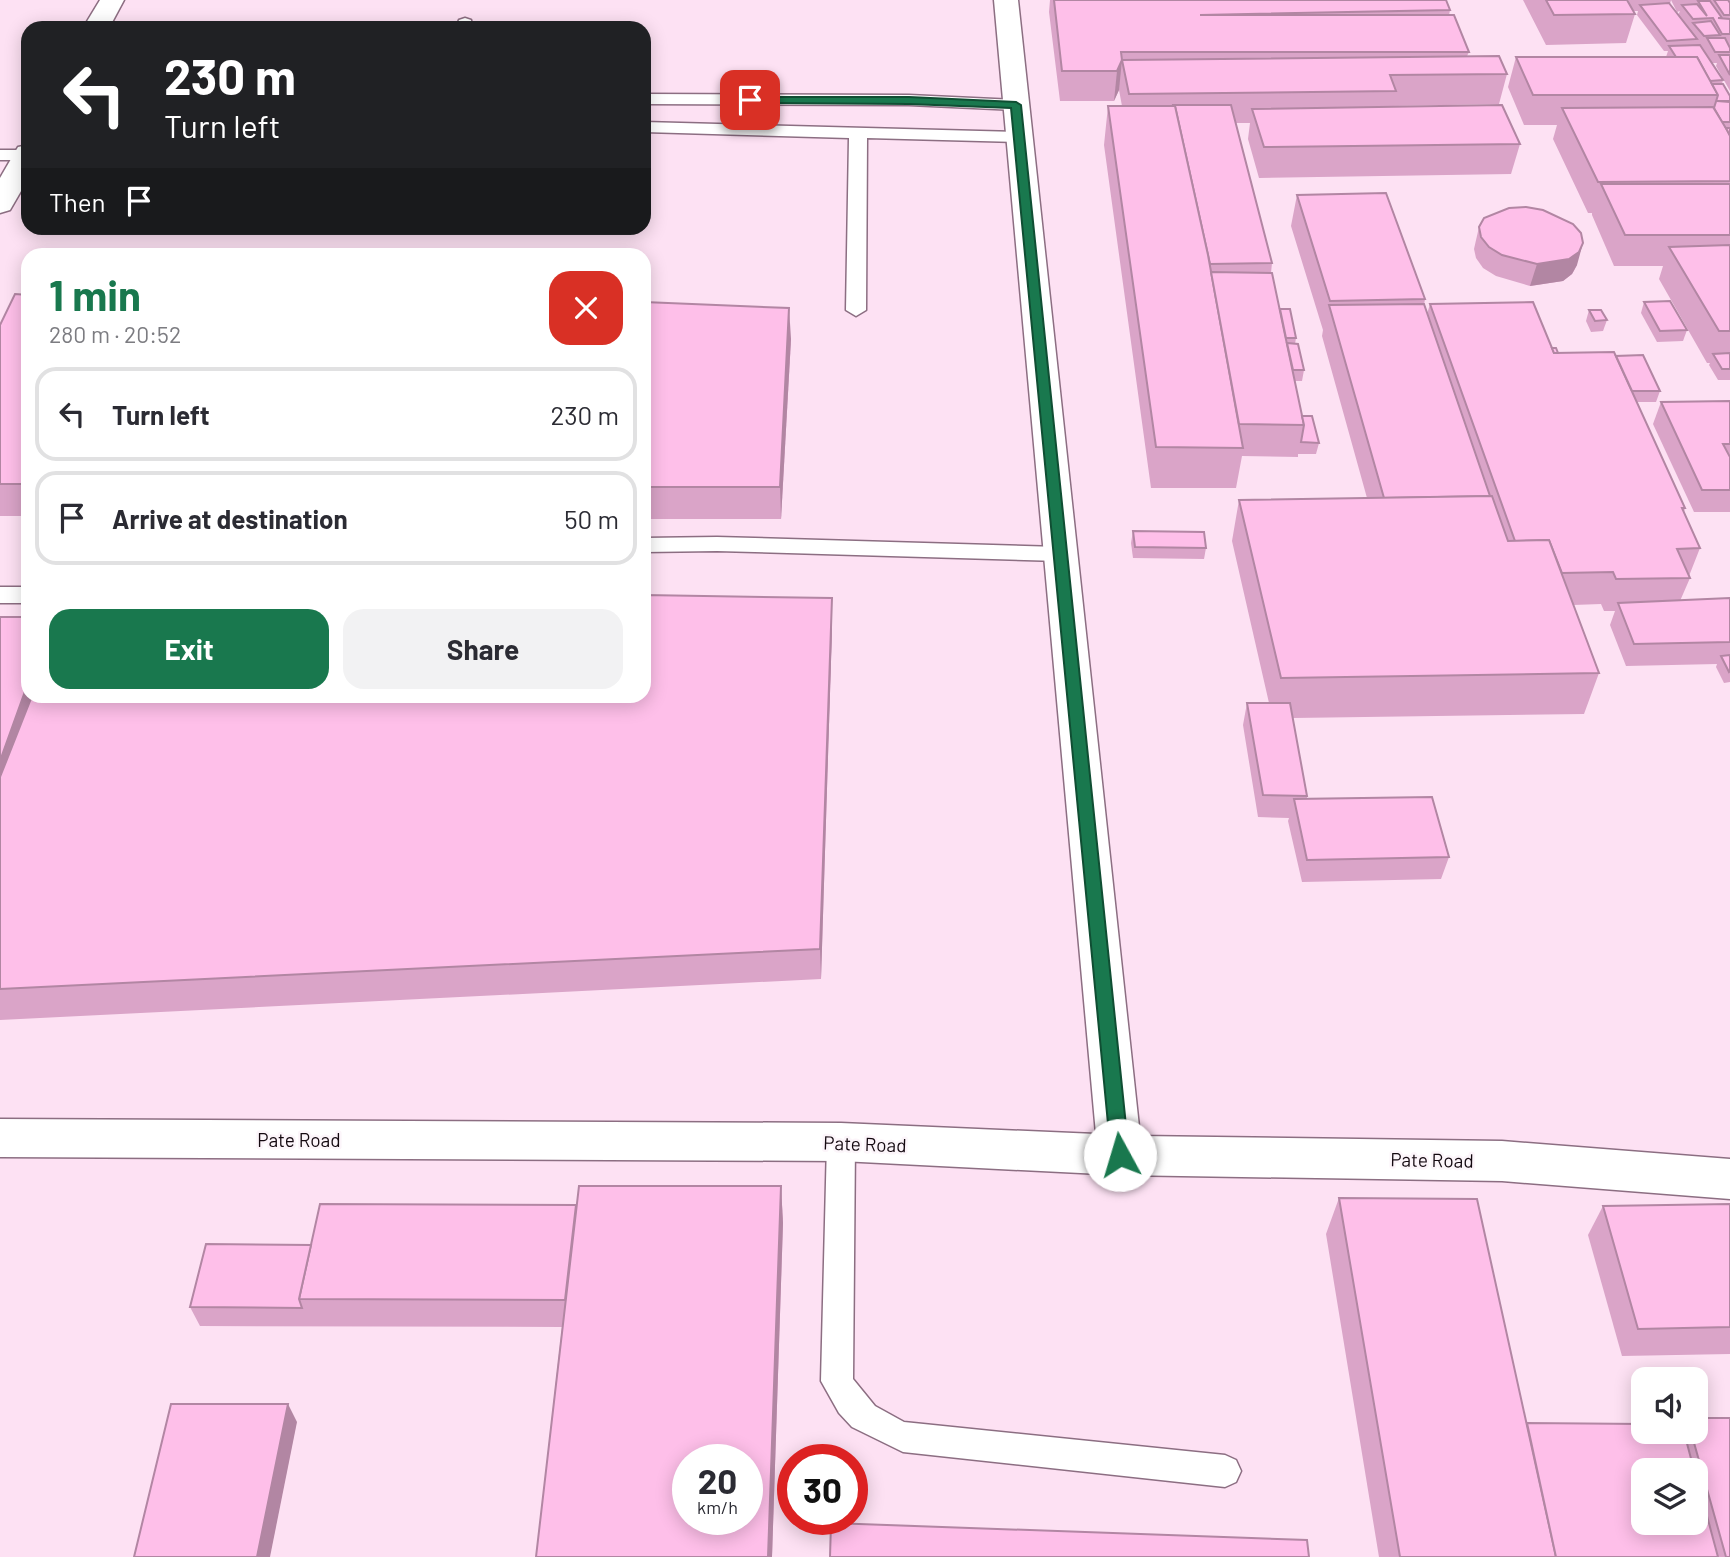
<!DOCTYPE html>
<html lang="en">
<head>
<meta charset="utf-8">
<style>
	body { margin:0; font-family:Barlow,sans-serif; background:#f2f2f3; color:#2b2b33; height:100vh; display:flex; flex-direction:column; font-size:26px; white-space:nowrap }
	* { box-sizing:border-box; margin:0 }
	p { font-size:23px; color:#7c7c81 }
	.icon { flex:none; width:38px; height:38px; fill:none; stroke:currentColor; stroke-width:2; stroke-linecap:round; stroke-linejoin:round }
	.map { position:relative; flex:1; overflow:hidden }
	.drawer { position:absolute; left:21px; top:248px; width:630px; height:455px; display:flex; flex-direction:column; background:#fff; border-radius:21px; box-shadow:0 4px 18px #0003 }
	.drawer>* { flex:none }
	.banner { position:absolute; left:21px; top:21px; width:630px; height:214px; border-radius:21px; box-shadow:0 4px 18px #0003; background:#202124; color:#fff; overflow:hidden }
	.fabs { position:absolute; left:1631px; top:1367px; display:grid; gap:14px }
	.fabs a { display:grid; place-items:center; width:77px; height:77px; border-radius:14px; background:#fff; box-shadow:0 4px 18px #0003; font-size:35px }
	.speed { position:absolute; left:672px; top:1444px; display:flex; gap:14px; font-size:35px; font-weight:700; text-align:center }
	.speed>* { display:grid; place-content:center; width:91px; height:91px; border-radius:50%; background:#fff; box-shadow:0 4px 18px #0003; line-height:1 }
	.speed small { font-size:18px; font-weight:400 }
	.speed .limit { border:10px solid #d22; background:#fff; color:#111 }
	.pin { position:absolute; display:grid; place-items:center; width:60px; height:60px; color:#fff; margin:-30px; border-radius:14px; box-shadow:0 4px 10px #0006 }
	.me { position:absolute; width:77px; margin:-38px; rotate:354deg; stroke-linejoin:round; filter:drop-shadow(0 0 5px #0008) }
	.turn { display:flex; align-items:center; gap:24px; height:147px; padding:0 28px; font-size:32px }
	.turn .icon { width:91px; height:91px; stroke-width:2.5 }
	.turn b { display:block; font-size:49px; line-height:60px }
	.then { display:flex; align-items:center; height:66px; padding:0 28px; background:#0003; gap:14px; font-size:26px }
	.round { display:grid; place-items:center; flex:none; width:74px; height:74px; border-radius:21px; background:#f2f2f3 }
	.overview { display:flex; align-items:center; justify-content:space-between; height:119px; padding:0 28px }
	h1 { font-size:42px; font-weight:700; line-height:52px; color:#19784e }
	.action { display:flex; gap:14px; margin-top:auto; padding:14px 28px }
	.action a { flex:1; height:80px; border-radius:21px; background:#19784e; color:#fff; font-size:28px; font-weight:700; line-height:80px; text-align:center }
	.action a+a { background:#f2f2f3; color:#2b2b33 }
	ul { padding:0; list-style:none }
	li { display:flex; align-items:center; gap:21px; height:94px; margin:0 14px 10px; padding:0 14px; border:4px solid #e1e1e2; border-radius:21px }
	li div { flex:1 }
	li b { display:block; font-size:26px }
	li em { font-style:normal }
	.map>svg:first-child { display:block }
	.lines { fill:none; stroke-linecap:round; stroke-linejoin:round }
	.lane-casing { stroke:#8c6e82; stroke-width:3 }
	.street-casing { stroke:#8c6e82; stroke-width:3 }
	.secondary-casing { stroke:#8c6e82; stroke-width:3 }
	.lane { fill:#fff; fill-rule:evenodd }
	.street { fill:#fff; fill-rule:evenodd }
	.secondary { fill:#fff; fill-rule:evenodd }
	.wall { fill:#daa4c8; fill-rule:evenodd }
	.shaded-wall { fill:#b286a3 }
	.building { fill:#febfe9; stroke:#b286a3; stroke-width:2; fill-rule:evenodd }
	.route { fill:#19784e; stroke:#104e33; stroke-width:2 }
	.labels { text-anchor:middle; stroke-width:5; stroke-linejoin:round; paint-order:stroke }
	.street-label { font-size:19px; fill:#140910; stroke:#fcf5fa }
</style>
</head>
<body>
<div class="map">
<svg width="1730" height="1557" viewBox="0 0 1730 1557">
	<rect width="100%" height="100%" fill="#fde1f3"/>
	<g class="lines">
		<g class="lane-casing">
			<g id="lane">
				<path d="M 465,18 L 471,20 L 472,28 L 456,28 L 459,20 Z"/>
				<path d="M 644,94 L 909,95 L 1016,100 L 1025,105 L 1016,110 L 909,105 L 644,104 Z"/>
				<path d="M 644,122 L 1019,132 L 1028,137 L 1019,142 L 867,138 L 866,310 L 856,316 L 846,310 L 849,138 L 644,132 Z"/>
				<rect x="0" y="150" width="28" height="10"/>
				<path d="M 717,537 L 1059,547 L 1067,549 L 1070,554 L 1067,559 L 1059,561 L 717,551 L 644,552 L 644,538 Z"/>
				<rect x="0" y="587" width="28" height="16"/>
				<path d="M 841,1130 L 851,1133 L 855,1142 L 853,1379 L 875,1406 L 904,1422 L 1225,1455 L 1236,1460 L 1241,1471 L 1236,1482 L 1225,1487 L 903,1452 L 852,1427 L 839,1413 L 821,1381 L 827,1142 L 831,1133 Z"/>
			</g>
		</g>
		<g class="street-casing">
			<path id="street" d="M 994,0 L 1018,0 L 1140,1136 L 1502,1141 L 1730,1159 L 1730,1199 L 1502,1181 L 1120,1175 L 841,1161 L 0,1157 L 0,1119 L 841,1123 L 1096,1134 Z"/>
		</g>
		<g class="secondary-casing">
			<g id="secondary">
				<path d="M 100,0 L 124,0 L 109,28 L 83,28 Z"/>
				<path d="M 28,145 L 28,179 L 10,210 L 0,213 L 0,178 L 18,147 Z"/>
			</g>
		</g>
		<use href="#lane" class="lane"/>
		<use href="#street" class="street"/>
		<use href="#secondary" class="secondary"/>
	</g>
	<g class="wall">
		<path d="M 1050,0 L 1446,0 L 1450,10 L 1449,15 L 1469,52 L 1467,56 L 1507,74 L 1499,104 L 1393,106 L 1392,107 L 1520,144 L 1511,174 L 1259,178 L 1248,139 L 1250,123 L 1236,123 L 1272,263 L 1271,273 L 1280,309 L 1296,338 L 1295,344 L 1304,370 L 1302,381 L 1295,381 L 1302,416 L 1319,443 L 1316,454 L 1298,454 L 1298,457 L 1242,456 L 1236,488 L 1151,488 L 1104,145 L 1108,106 L 1122,106 L 1119,90 L 1114,101 L 1060,101 L 1049,12 Z"/>
		<path d="M 1523,0 L 1627,0 L 1630,7 L 1628,0 L 1730,0 L 1730,91 L 1716,66 L 1717,63 L 1711,63 L 1723,80 L 1722,84 L 1730,96 L 1730,380 L 1718,380 L 1709,365 L 1710,363 L 1707,363 L 1659,279 L 1663,266 L 1614,266 L 1592,215 L 1592,213 L 1588,213 L 1553,139 L 1557,125 L 1524,125 L 1508,87 L 1516,57 L 1666,57 L 1668,51 L 1664,51 L 1637,15 L 1638,11 L 1633,11 L 1635,14 L 1626,43 L 1546,45 ZM 1671,0 L 1677,12 L 1680,11 L 1678,15 L 1670,4 Z"/>
		<path d="M 1297,195 L 1425,299 L 1424,305 L 1427,314 L 1430,304 L 1552,348 L 1558,353 L 1616,356 L 1660,391 L 1656,402 L 1637,402 L 1685,508 L 1684,512 L 1700,548 L 1689,576 L 1690,578 L 1680,601 L 1730,598 L 1730,682 L 1724,683 L 1716,667 L 1717,664 L 1626,666 L 1610,625 L 1615,611 L 1604,611 L 1601,604 L 1573,605 L 1599,673 L 1584,714 L 1293,718 L 1307,796 L 1307,799 L 1449,857 L 1441,879 L 1302,882 L 1288,821 L 1289,818 L 1258,817 L 1243,725 L 1247,703 L 1269,703 L 1232,541 L 1239,500 L 1367,498 L 1322,336 L 1323,330 L 1291,226 Z"/>
		<path d="M 1479,227 L 1577,265 L 1572,274 L 1563,281 L 1530,286 L 1496,276 L 1483,268 L 1476,258 L 1474,249 Z"/>
		<path d="M 28,295 L 28,516 L 0,516 L 0,325 Z"/>
		<path d="M 644,302 L 791,339 L 781,519 L 644,519 Z"/>
		<path d="M 1644,302 L 1687,330 L 1683,341 L 1657,342 L 1641,313 Z"/>
		<path d="M 1589,310 L 1607,320 L 1603,331 L 1591,332 L 1586,321 Z"/>
		<path d="M 1730,401 L 1730,512 L 1694,512 L 1653,424 L 1661,402 Z"/>
		<path d="M 1133,531 L 1206,548 L 1204,559 L 1133,558 L 1131,543 Z"/>
		<path d="M 0,617 L 28,696 L 832,630 L 821,979 L 0,1020 Z"/>
		<path d="M 781,1186 L 783,1223 L 772,1557 L 536,1557 L 562,1327 L 200,1326 L 190,1307 L 311,1245 L 576,1205 Z"/>
		<path d="M 1339,1198 L 1527,1423 L 1643,1432 L 1696,1432 L 1730,1557 L 1379,1557 L 1326,1234 ZM 1643,1470 L 1696,1470 L 1696,1522 Z"/>
		<path d="M 1730,1204 L 1730,1354 L 1622,1356 L 1588,1235 L 1603,1206 Z"/>
	</g>
	<g class="shaded-wall">
		<path d="M 1122,60 L 1119,90 L 1114,101 L 1117,71 Z"/>
		<path d="M 1583,243 L 1577,265 L 1572,274 L 1563,281 L 1530,286 L 1537,264 Z"/>
		<path d="M 789,308 L 791,339 L 781,519 L 780,487 Z"/>
		<path d="M 832,598 L 832,630 L 821,979 L 820,949 Z"/>
		<path d="M 28,683 L 28,696 L 49,696 L 0,836 L 0,761 Z"/>
		<path d="M 781,1186 L 783,1223 L 772,1557 L 768,1557 Z"/>
		<path d="M 288,1404 L 297,1422 L 270,1557 L 257,1557 Z"/>
	</g>
	<g class="building">
		<path d="M 1054,0 L 1446,0 L 1450,10 L 1200,15 L 1454,15 L 1469,52 L 1121,52 L 1122,60 L 1117,71 L 1062,71 Z"/>
		<path d="M 1546,0 L 1627,0 L 1635,14 L 1554,15 Z"/>
		<path d="M 1714,0 L 1728,0 L 1730,3 L 1730,15 L 1724,15 Z"/>
		<path d="M 1698,1 L 1710,1 L 1722,18 L 1718,18 L 1730,19 L 1730,34 L 1722,34 L 1713,18 L 1693,19 L 1682,5 L 1697,4 L 1707,16 Z"/>
		<path d="M 1669,3 L 1697,39 L 1667,41 L 1640,5 Z"/>
		<path d="M 1711,21 L 1720,35 L 1704,36 L 1693,23 Z"/>
		<path d="M 1707,38 L 1725,38 L 1730,48 L 1730,52 L 1715,52 Z"/>
		<path d="M 1700,45 L 1723,80 L 1710,81 L 1697,57 L 1676,57 L 1669,46 Z"/>
		<path d="M 1719,55 L 1730,55 L 1730,75 Z"/>
		<path d="M 1499,56 L 1507,74 L 1390,75 L 1396,91 L 1129,94 L 1122,60 Z"/>
		<path d="M 1516,57 L 1697,57 L 1718,95 L 1533,95 Z"/>
		<path d="M 1712,84 L 1723,84 L 1730,96 L 1730,101 L 1717,101 L 1730,102 L 1730,122 L 1722,122 L 1714,108 L 1718,95 Z"/>
		<path d="M 1172,105 L 1231,105 L 1272,263 L 1210,264 L 1175,106 Z"/>
		<path d="M 1502,105 L 1520,144 L 1264,147 L 1252,109 Z"/>
		<path d="M 1108,106 L 1175,106 L 1208,255 L 1243,448 L 1156,447 Z"/>
		<path d="M 1713,107 L 1730,135 L 1730,181 L 1598,182 L 1562,108 Z"/>
		<path d="M 1726,128 L 1730,128 L 1730,136 Z"/>
		<path d="M 1601,184 L 1730,184 L 1730,235 L 1625,235 Z"/>
		<path d="M 1386,193 L 1425,299 L 1330,301 L 1297,195 Z"/>
		<path d="M 1526,207 L 1543,210 L 1573,224 L 1581,233 L 1583,243 L 1579,252 L 1569,259 L 1537,264 L 1502,255 L 1489,247 L 1481,237 L 1479,227 L 1484,218 L 1509,208 Z"/>
		<path d="M 1730,245 L 1730,331 L 1719,331 L 1669,247 Z"/>
		<path d="M 1211,272 L 1272,273 L 1304,425 L 1239,424 Z"/>
		<path d="M 15,294 L 28,295 L 28,484 L 0,484 L 0,325 Z"/>
		<path d="M 1670,301 L 1687,330 L 1660,331 L 1644,302 Z"/>
		<path d="M 644,302 L 789,308 L 780,487 L 644,487 Z"/>
		<path d="M 1533,302 L 1554,353 L 1614,352 L 1685,508 L 1682,508 L 1700,548 L 1677,549 L 1690,578 L 1616,579 L 1613,572 L 1562,573 L 1549,540 L 1515,541 L 1430,304 Z"/>
		<path d="M 1424,304 L 1490,496 L 1384,498 L 1329,305 Z"/>
		<path d="M 1280,309 L 1290,309 L 1296,338 L 1286,338 Z"/>
		<path d="M 1589,310 L 1601,310 L 1607,320 L 1595,321 Z"/>
		<path d="M 1287,343 L 1298,344 L 1304,370 L 1293,370 Z"/>
		<path d="M 1552,348 L 1556,348 L 1558,353 L 1554,353 Z"/>
		<path d="M 1730,353 L 1730,369 L 1722,369 L 1713,354 Z"/>
		<path d="M 1643,355 L 1660,391 L 1632,391 L 1616,356 Z"/>
		<path d="M 1730,401 L 1730,444 L 1723,444 L 1730,457 L 1730,490 L 1702,490 L 1661,402 Z"/>
		<path d="M 1302,416 L 1312,416 L 1319,443 L 1301,442 L 1304,425 Z"/>
		<path d="M 1492,496 L 1508,541 L 1549,540 L 1599,673 L 1281,678 L 1239,500 Z"/>
		<path d="M 1133,531 L 1204,532 L 1206,548 L 1135,547 Z"/>
		<path d="M 644,595 L 832,598 L 820,949 L 0,989 L 0,777 L 32,696 L 644,696 Z"/>
		<path d="M 1730,598 L 1730,642 L 1634,644 L 1618,603 Z"/>
		<path d="M 0,617 L 28,617 L 28,683 L 0,761 Z"/>
		<path d="M 1730,655 L 1730,671 L 1729,672 L 1721,656 Z"/>
		<path d="M 1247,703 L 1290,703 L 1307,796 L 1263,795 Z"/>
		<path d="M 1432,797 L 1449,857 L 1307,860 L 1294,799 Z"/>
		<path d="M 579,1186 L 781,1186 L 768,1557 L 536,1557 ZM 688,1460 L 747,1460 L 747,1519 L 688,1519 Z"/>
		<path d="M 1339,1198 L 1477,1199 L 1556,1557 L 1400,1557 Z"/>
		<path d="M 320,1204 L 576,1205 L 565,1300 L 299,1299 Z"/>
		<path d="M 1730,1204 L 1730,1327 L 1638,1329 L 1603,1206 Z"/>
		<path d="M 206,1244 L 311,1245 L 299,1299 L 302,1308 L 190,1307 Z"/>
		<path d="M 171,1404 L 288,1404 L 257,1557 L 134,1557 Z"/>
		<path d="M 1696,1418 L 1730,1418 L 1730,1557 L 1726,1557 L 1691,1432 L 1696,1432 Z"/>
		<path d="M 1527,1423 L 1643,1424 L 1643,1432 L 1684,1432 L 1694,1470 L 1643,1470 L 1643,1522 L 1696,1522 L 1696,1475 L 1718,1557 L 1556,1557 Z"/>
		<path d="M 831,1523 L 1307,1540 L 1309,1557 L 830,1557 Z"/>
	</g>
	<path class="route" d="M 746,97 L 909,97 L 1016,102 L 1021,105 L 1129,1155 L 1127,1161 L 1120,1163 L 1113,1161 L 1111,1155 L 1011,108 L 909,104 L 750,103 L 745,100 Z"/>
	<g class="labels">
		<g class="street-label">
			<text x="299" y="1147">Pate Road</text>
			<text transform="translate(865 1144) rotate(2)" y="7">Pate Road</text>
			<text transform="translate(1432 1160) rotate(1)" y="7">Pate Road</text>
		</g>
	</g>
</svg>
<div class="fabs">
<a><svg class="icon" aria-label="sound" viewBox="0 0 24 24"><path d="M4 9h4l5-4v14l-5-4H4zM17 9q2 3 0 6"/></svg></a>
<a><svg class="icon" aria-label="layers" viewBox="0 0 24 24"><path d="M12 4l9 5-9 5-9-5zM3 14l9 5 9-5"/></svg></a>
</div>
<div class="speed"><div>20<small>km/h</small></div><div class="limit">30</div></div>
<div class="pin" style="left:750px;top:100px;background:#d93025"><svg class="icon" aria-label="arrive" viewBox="0 0 24 24"><path d="M6 21V4h12l-3 4 3 4H6"/></svg></div>
<svg class="me" style="left:1120px;top:1155px" viewBox="-20 -20 40 40"><circle r="19" fill="#fff"/><path d="M0-13L10 11 0 6-10 11z" fill="#19784e"/></svg>
<div class="banner">
<div class="turn"><svg class="icon" aria-label="left" viewBox="0 0 24 24"><path d="M17 20v-9H6M10 6l-5 5 5 5"/></svg><div><b>230 m</b>Turn left</div></div>
<div class="then">Then<svg class="icon" aria-label="arrive" viewBox="0 0 24 24"><path d="M6 21V4h12l-3 4 3 4H6"/></svg></div>
</div>
<section class="drawer">
<div class="overview"><div><h1>1 min</h1><p>280 m · 20:52</p></div><a class="round" style="background:#d93025;color:#fff"><svg class="icon" aria-label="close" viewBox="0 0 24 24"><path d="M6 6l12 12M18 6L6 18"/></svg></a></div>
<ul>
<li><svg class="icon" aria-label="left" viewBox="0 0 24 24"><path d="M17 20v-9H6M10 6l-5 5 5 5"/></svg><div><b>Turn left</b></div><em>230 m</em></li>
<li><svg class="icon" aria-label="arrive" viewBox="0 0 24 24"><path d="M6 21V4h12l-3 4 3 4H6"/></svg><div><b>Arrive at destination</b></div><em>50 m</em></li>
</ul>
<div class="action"><a>Exit</a><a>Share</a></div>
</section>
</div>
</body>
</html>
